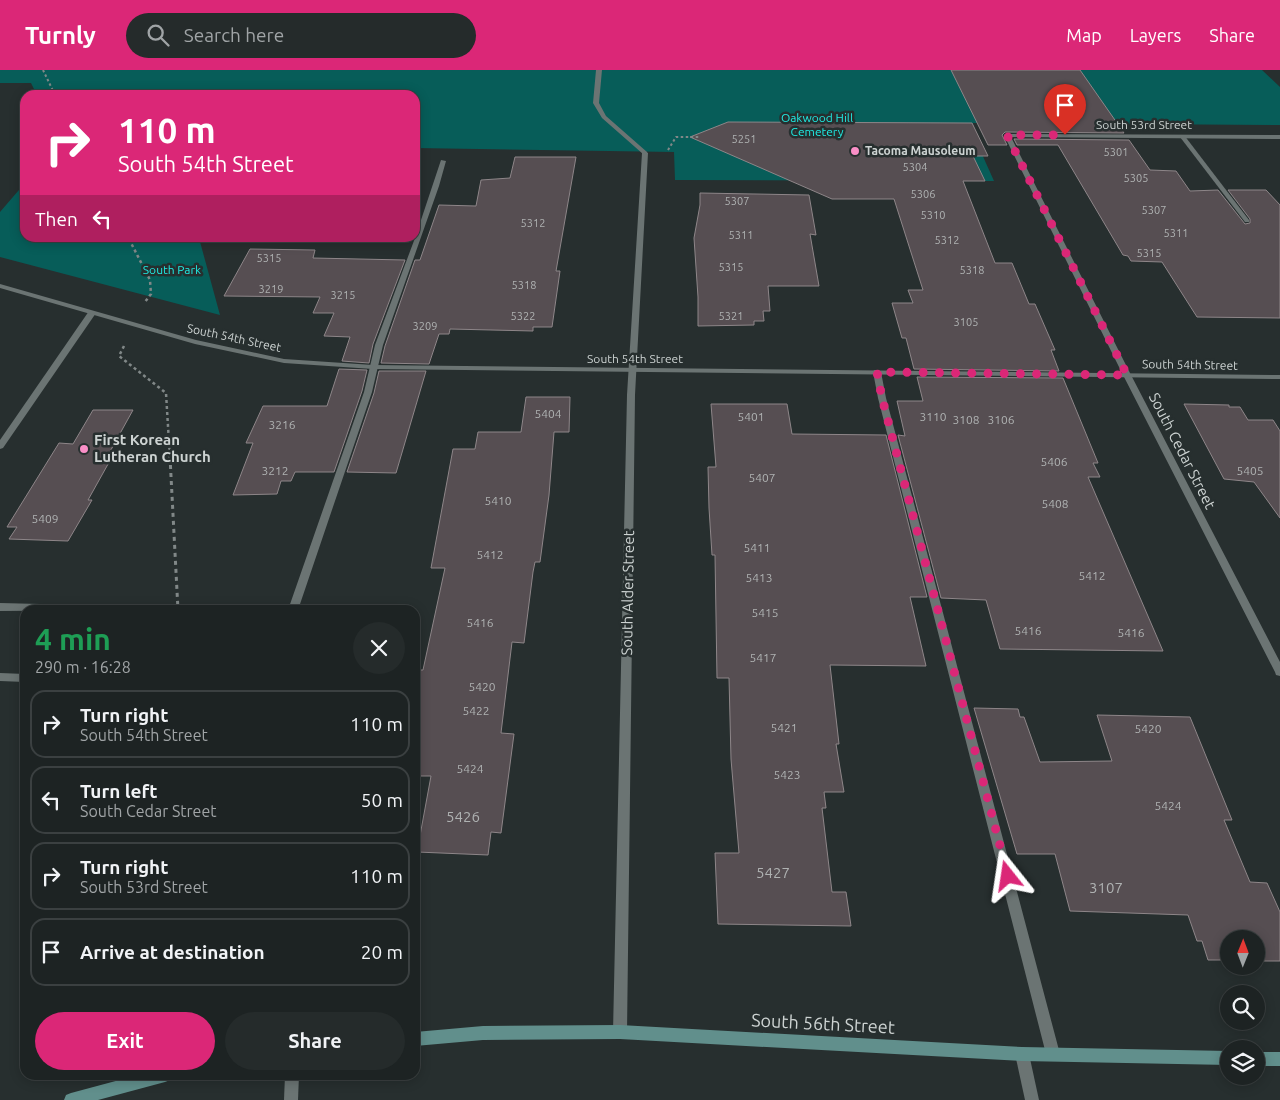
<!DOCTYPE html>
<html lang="en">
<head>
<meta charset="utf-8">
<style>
	body { margin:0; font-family:Ubuntu,sans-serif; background:#252b2b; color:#f1f3f6; height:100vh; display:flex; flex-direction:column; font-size:19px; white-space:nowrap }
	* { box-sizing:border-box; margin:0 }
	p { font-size:16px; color:#a0a4a6 }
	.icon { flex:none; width:28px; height:28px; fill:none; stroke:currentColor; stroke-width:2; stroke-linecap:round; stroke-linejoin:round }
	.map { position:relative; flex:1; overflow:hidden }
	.side { position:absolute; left:20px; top:535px; width:400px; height:475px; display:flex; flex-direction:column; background:#1d2323; border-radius:15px; box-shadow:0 2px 12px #0003,0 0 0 1px #3b4041 }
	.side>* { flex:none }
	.hud { position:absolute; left:20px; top:20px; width:400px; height:152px; border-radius:15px; box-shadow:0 2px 12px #0003,0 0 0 1px #3b4041; background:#db2777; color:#fff; overflow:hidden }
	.needle { width:32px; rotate:1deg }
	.tools { position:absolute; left:1220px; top:860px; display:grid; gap:10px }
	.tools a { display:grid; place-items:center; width:45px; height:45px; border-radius:50%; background:#1d2323; box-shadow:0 2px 12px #0003,0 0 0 1px #3b4041; font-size:25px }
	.pin { position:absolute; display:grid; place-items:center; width:42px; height:42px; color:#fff; margin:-51px -21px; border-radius:50% 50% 50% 0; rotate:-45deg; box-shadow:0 0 5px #0007 }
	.pin .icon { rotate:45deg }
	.me { position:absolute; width:55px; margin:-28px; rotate:345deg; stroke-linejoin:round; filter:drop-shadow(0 0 4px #0008) }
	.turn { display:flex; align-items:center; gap:18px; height:105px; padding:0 15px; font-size:22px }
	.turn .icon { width:65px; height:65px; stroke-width:2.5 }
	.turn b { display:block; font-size:35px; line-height:42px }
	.then { display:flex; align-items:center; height:48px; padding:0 15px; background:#0003; gap:10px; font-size:19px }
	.round { display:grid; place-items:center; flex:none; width:52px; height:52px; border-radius:26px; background:#252b2b }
	.head { display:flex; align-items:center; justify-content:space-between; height:85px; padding:0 15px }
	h1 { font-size:30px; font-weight:600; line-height:38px; color:#1e9e55 }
	.primary-button { display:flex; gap:10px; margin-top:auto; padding:10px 15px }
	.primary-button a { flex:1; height:58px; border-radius:30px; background:#db2777; color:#fff; font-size:20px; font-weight:600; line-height:58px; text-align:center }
	.primary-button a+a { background:#252b2b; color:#f1f3f6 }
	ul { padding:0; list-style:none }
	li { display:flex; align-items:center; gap:15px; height:68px; margin:0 10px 8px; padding:0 5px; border:2px solid #3b4041; border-radius:15px }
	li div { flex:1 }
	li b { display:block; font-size:19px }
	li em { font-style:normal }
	header { display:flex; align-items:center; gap:30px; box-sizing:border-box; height:70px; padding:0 25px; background:#db2777; color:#fff }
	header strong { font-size:24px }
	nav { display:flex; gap:28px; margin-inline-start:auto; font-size:18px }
	.search { width:350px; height:45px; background:#252b2b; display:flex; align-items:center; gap:12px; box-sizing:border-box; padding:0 18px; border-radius:28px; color:#a0a4a6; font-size:19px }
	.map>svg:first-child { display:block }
	.green { fill:#075d59 }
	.building { fill:#564e52; stroke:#8e8689 }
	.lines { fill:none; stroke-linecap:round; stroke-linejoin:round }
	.path-far2 { stroke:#818888; stroke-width:2; stroke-dasharray:2.5 2.5; stroke-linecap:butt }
	.path-far1 { stroke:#818888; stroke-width:2.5; stroke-dasharray:3 3; stroke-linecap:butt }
	.path { stroke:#818888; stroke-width:3; stroke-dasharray:4 4; stroke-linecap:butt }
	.service { fill:#6b7473; fill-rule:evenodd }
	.minor { fill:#6b7473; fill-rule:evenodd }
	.tertiary { fill:#6b7473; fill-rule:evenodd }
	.secondary { fill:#618f8c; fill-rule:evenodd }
	.route { stroke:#db2777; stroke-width:9; stroke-dasharray:0 16.2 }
	.poi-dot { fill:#fa8fc7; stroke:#272f2f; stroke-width:2 }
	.labels { text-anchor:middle; stroke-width:5; stroke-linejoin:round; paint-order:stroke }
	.far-number-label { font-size:11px; fill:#afb2b2 }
	.far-park-label { font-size:12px; fill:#1fece4; stroke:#272f2f }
	.far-street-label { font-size:12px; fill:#cdd3d2; stroke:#272f2f }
	.far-poi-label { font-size:12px; font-weight:bold; fill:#cdd3d2; stroke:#272f2f; text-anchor:start }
	.number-label { font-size:12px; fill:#afb2b2 }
	.poi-label { font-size:15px; font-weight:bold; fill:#cdd3d2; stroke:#272f2f; text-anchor:start }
	.street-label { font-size:15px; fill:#cdd3d2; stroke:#272f2f }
	.near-number-label { font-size:15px; fill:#afb2b2 }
	.near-street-label { font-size:18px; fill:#cdd3d2; stroke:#272f2f }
</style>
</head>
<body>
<header>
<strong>Turnly</strong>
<div class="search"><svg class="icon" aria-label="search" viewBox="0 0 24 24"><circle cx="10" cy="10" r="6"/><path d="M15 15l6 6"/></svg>Search here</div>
<nav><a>Map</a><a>Layers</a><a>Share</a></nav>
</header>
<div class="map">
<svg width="1280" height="1030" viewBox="0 0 1280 1030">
	<rect width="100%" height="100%" fill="#272f2f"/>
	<g class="green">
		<path d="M 0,0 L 1262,0 L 1280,17 L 1280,55 L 968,53 L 994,111 L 675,110 L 674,82 L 415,78 L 415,25 L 37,25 L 31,13 L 0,13 Z"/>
		<path d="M 25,113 L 25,168 L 199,168 L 220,245 L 0,187 L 0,142 Z"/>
	</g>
	<g class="building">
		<path d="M 951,0 L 1080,0 L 1124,63 L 1005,62 L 1002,65 L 1007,75 L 988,75 Z"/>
		<path d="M 728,52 L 972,53 L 988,86 L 973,86 L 985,111 L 963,111 L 995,193 L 1012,193 L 1029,234 L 1035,234 L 1055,280 L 1051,280 L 1059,301 L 914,299 L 906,268 L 902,268 L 892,233 L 913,233 L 908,220 L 923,220 L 894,129 L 832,129 L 690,67 Z"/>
		<path d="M 1014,69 L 1129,70 L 1150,100 L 1176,101 L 1190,121 L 1218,120 L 1245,154 L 1250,153 L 1250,149 L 1228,120 L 1266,120 L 1280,135 L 1280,248 L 1197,247 L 1162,192 L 1131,191 L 1128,186 L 1123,185 L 1058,75 L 1017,75 Z"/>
		<path d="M 515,87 L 576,87 L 556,201 L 560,201 L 552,257 L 533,257 L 533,261 L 450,259 L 449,264 L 439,264 L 429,294 L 381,293 L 385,276 L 415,190 L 420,190 L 439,135 L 476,136 L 481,110 L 510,108 Z"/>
		<path d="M 700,123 L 809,125 L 816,165 L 810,164 L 819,216 L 768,216 L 770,241 L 763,241 L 764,251 L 754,251 L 754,255 L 698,256 L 698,227 L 694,168 L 700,135 Z"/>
		<path d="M 250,179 L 315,180 L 313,188 L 405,190 L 373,274 L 369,293 L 342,291 L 350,267 L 324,266 L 334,243 L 313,243 L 320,227 L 224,226 Z"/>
		<path d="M 339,299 L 367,300 L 362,321 L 334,402 L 295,402 L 291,411 L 281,411 L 277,424 L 233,425 L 253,373 L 246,373 L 263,336 L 327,336 Z"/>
		<path d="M 379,301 L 426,301 L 396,403 L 347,402 L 374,323 Z"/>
		<path d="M 917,307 L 1063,308 L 1098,393 L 1093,393 L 1100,407 L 1088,407 L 1163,581 L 1000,579 L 986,530 L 941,528 L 898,365 L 905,366 L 897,331 L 923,331 Z"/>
		<path d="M 526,327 L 570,327 L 569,362 L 554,362 L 549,425 L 540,492 L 535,492 L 533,502 L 524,573 L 512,572 L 501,663 L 514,664 L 501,763 L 491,762 L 488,785 L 417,782 L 431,706 L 415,706 L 415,600 L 423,600 L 445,498 L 431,498 L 453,379 L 475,379 L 478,362 L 521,362 Z"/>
		<path d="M 711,334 L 787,334 L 792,364 L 886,365 L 927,527 L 910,527 L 926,596 L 830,595 L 839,674 L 836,674 L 844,722 L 824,722 L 826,738 L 822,738 L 832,822 L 846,822 L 851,856 L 718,854 L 715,783 L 739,783 L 731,689 L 729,608 L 717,608 L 715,485 L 712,485 L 709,438 L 708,397 L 716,397 Z"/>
		<path d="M 1184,334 L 1229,335 L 1229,337 L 1240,337 L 1248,350 L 1273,350 L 1280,361 L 1280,448 L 1254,412 L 1224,409 Z"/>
		<path d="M 93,340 L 133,340 L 107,387 L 112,387 L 88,430 L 92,430 L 68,471 L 9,469 L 17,457 L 7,457 L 59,373 L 73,374 Z"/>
		<path d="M 974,638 L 1018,639 L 1020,647 L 1024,647 L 1040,692 L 1112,691 L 1097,645 L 1190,647 L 1232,750 L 1224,750 L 1250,812 L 1267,813 L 1280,842 L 1280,891 L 1256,891 L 1256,869 L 1229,869 L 1229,890 L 1208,890 L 1202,871 L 1197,871 L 1188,845 L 1070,841 L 1055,784 L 1017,784 Z"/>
	</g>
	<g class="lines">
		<g class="path-far2">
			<path d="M 43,0 L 55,25"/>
			<path d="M 668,80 L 676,67 L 700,67"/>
			<path d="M 128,168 L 129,170"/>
		</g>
		<g class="path-far1">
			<path d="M 129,169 L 150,210 L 151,224 L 145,232"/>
			<path d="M 124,276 L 119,286 L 166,323 L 170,389"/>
		</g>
		<path class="path" d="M 170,387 L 178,540"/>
		<g class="service">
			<path d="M 596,0 L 602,0 L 599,33 L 606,46 L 647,82 L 647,84 L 643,84 L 602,48 L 593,33 Z"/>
			<path d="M 1180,65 L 1184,65 L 1249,150 L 1249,152 L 1245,152 L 1180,67 Z"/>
			<path d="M 441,90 L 446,91 L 439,116 L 383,275 L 372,322 L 298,540 L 288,540 L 364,322 L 375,275 L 415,168 Z"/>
			<path d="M 874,300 L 877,300 L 881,302 L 886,328 L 1060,984 L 1058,989 L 1053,991 L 1048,989 L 1046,984 L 878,328 L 873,302 Z"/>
			<path d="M 0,533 L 120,536 L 125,540 L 0,541 Z"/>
			<path d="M 0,603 L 25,604 L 25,612 L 0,611 Z"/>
		</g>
		<g class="minor">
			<path d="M 1005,64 L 1280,65 L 1280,69 L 1011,67 L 1131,305 L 1280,592 L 1280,606 L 1276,605 L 1275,602 L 1123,305 L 1004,65 Z"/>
			<path d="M 645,81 L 648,83 L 635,325 L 627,962 L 625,967 L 620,969 L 615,967 L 613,962 L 627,325 L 642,83 Z"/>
			<path d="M 89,241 L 92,241 L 96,243 L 3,378 L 0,379 L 0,370 Z"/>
			<path d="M 1022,977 L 1027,979 L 1029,984 L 1039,1030 L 1025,1030 L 1015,984 L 1017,979 Z"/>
			<path d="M 285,1005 L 299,1005 L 298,1030 L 284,1030 Z"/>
		</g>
		<path class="tertiary" d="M 0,214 L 196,270 L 284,289 L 373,295 L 1280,305 L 1280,309 L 373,299 L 284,293 L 195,274 L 0,218 Z"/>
		<g class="secondary">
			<path d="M 620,955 L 1022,977 L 1229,981 L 1229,995 L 1022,991 L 620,969 L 483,970 L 415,976 L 415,962 L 483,956 Z"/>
			<rect x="1256" y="982" width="24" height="14"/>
			<path d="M 138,1005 L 172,1005 L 170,1010 L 165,1012 L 98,1030 L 64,1030 L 66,1025 L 71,1023 Z"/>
		</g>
	</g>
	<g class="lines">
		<path class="route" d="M 1008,806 L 882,328 L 877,302 L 1127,305 L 1007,65 L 1065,65"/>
	</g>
	<g class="poi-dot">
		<circle cx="855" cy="81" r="5"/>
		<circle cx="84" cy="379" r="5"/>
	</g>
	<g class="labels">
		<g class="far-number-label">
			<text x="744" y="73">5251</text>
			<text x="1116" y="86">5301</text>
			<text x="915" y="101">5304</text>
			<text x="1136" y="112">5305</text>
			<text x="923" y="128">5306</text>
			<text x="737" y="135">5307</text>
			<text x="1154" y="144">5307</text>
			<text x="933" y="149">5310</text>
			<text x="533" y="157">5312</text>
			<text x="1176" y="167">5311</text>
			<text x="741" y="169">5311</text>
			<text x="947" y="174">5312</text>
			<text x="1149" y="187">5315</text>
			<text x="269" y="192">5315</text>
			<text x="731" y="201">5315</text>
			<text x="972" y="204">5318</text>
			<text x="524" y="219">5318</text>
			<text x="271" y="223">3219</text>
			<text x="343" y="229">3215</text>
			<text x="523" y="250">5322</text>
			<text x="731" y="250">5321</text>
			<text x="966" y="256">3105</text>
			<text x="425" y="260">3209</text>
		</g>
		<g class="far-park-label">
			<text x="817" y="52">Oakwood Hill<tspan x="817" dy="14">Cemetery</tspan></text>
			<text x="172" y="204">South Park</text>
		</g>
		<g class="far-street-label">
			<text x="1144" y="59">South 53rd Street</text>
			<text transform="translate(234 268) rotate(12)" y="4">South 54th Street</text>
			<text x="635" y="293">South 54th Street</text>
			<text transform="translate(1190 295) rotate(1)" y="4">South 54th Street</text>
		</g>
		<g class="far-poi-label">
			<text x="865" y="85">Tacoma Mausoleum</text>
		</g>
		<g class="number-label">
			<text x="548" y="348">5404</text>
			<text x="751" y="351">5401</text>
			<text x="933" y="351">3110</text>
			<text x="966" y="354">3108</text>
			<text x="1001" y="354">3106</text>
			<text x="282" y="359">3216</text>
			<text x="1054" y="396">5406</text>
			<text x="275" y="405">3212</text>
			<text x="1250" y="405">5405</text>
			<text x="762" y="412">5407</text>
			<text x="498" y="435">5410</text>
			<text x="1055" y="438">5408</text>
			<text x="45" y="453">5409</text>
			<text x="757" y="482">5411</text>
			<text x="490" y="489">5412</text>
			<text x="1092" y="510">5412</text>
			<text x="759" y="512">5413</text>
			<text x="765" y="547">5415</text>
			<text x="480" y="557">5416</text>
			<text x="1028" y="565">5416</text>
			<text x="1131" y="567">5416</text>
			<text x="763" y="592">5417</text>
			<text x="482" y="621">5420</text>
			<text x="476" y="645">5422</text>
			<text x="784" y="662">5421</text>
			<text x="1148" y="663">5420</text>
			<text x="470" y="703">5424</text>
			<text x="787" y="709">5423</text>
			<text x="1168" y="740">5424</text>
		</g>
		<g class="poi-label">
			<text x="94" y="375">First Korean<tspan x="94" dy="17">Lutheran Church</tspan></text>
		</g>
		<g class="street-label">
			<text transform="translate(1182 381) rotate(63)" y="5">South Cedar Street</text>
			<text transform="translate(628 523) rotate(-89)" y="5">South Alder Street</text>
		</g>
		<g class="near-number-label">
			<text x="463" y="752">5426</text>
			<text x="773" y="808">5427</text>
			<text x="1106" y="823">3107</text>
		</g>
		<g class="near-street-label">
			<text transform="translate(823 954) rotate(3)" y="6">South 56th Street</text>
		</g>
	</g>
</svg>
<div class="tools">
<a><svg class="needle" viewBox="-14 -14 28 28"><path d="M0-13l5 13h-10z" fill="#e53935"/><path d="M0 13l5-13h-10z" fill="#a0a4a6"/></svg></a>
<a><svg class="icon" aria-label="search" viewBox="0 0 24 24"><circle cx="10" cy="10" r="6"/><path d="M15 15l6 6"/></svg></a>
<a><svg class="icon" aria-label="layers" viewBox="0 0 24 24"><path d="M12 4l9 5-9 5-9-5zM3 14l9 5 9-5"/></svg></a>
</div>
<div class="pin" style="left:1065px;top:65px;background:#d93025"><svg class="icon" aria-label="arrive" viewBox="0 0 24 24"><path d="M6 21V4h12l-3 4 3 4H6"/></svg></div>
<svg class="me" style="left:1008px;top:806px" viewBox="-20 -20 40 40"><path d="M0-17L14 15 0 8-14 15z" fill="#db2777" stroke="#fff" stroke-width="4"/></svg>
<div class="hud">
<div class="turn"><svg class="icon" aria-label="right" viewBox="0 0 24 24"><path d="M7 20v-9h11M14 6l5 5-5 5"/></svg><div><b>110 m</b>South 54th Street</div></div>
<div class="then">Then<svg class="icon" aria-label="left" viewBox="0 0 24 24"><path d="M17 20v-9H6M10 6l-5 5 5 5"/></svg></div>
</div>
<section class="side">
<div class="head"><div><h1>4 min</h1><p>290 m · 16:28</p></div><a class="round"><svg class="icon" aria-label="close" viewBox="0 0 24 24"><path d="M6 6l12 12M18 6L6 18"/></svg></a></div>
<ul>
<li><svg class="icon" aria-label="right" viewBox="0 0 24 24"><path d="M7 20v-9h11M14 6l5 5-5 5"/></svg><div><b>Turn right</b><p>South 54th Street</p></div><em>110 m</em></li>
<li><svg class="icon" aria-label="left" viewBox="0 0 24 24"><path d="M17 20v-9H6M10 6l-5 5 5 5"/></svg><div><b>Turn left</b><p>South Cedar Street</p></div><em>50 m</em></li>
<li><svg class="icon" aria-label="right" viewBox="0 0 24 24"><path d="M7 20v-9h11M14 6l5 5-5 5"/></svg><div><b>Turn right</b><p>South 53rd Street</p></div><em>110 m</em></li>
<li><svg class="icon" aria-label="arrive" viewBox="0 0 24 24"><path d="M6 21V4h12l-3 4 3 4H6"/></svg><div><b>Arrive at destination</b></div><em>20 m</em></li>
</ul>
<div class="primary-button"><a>Exit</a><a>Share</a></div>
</section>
</div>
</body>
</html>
